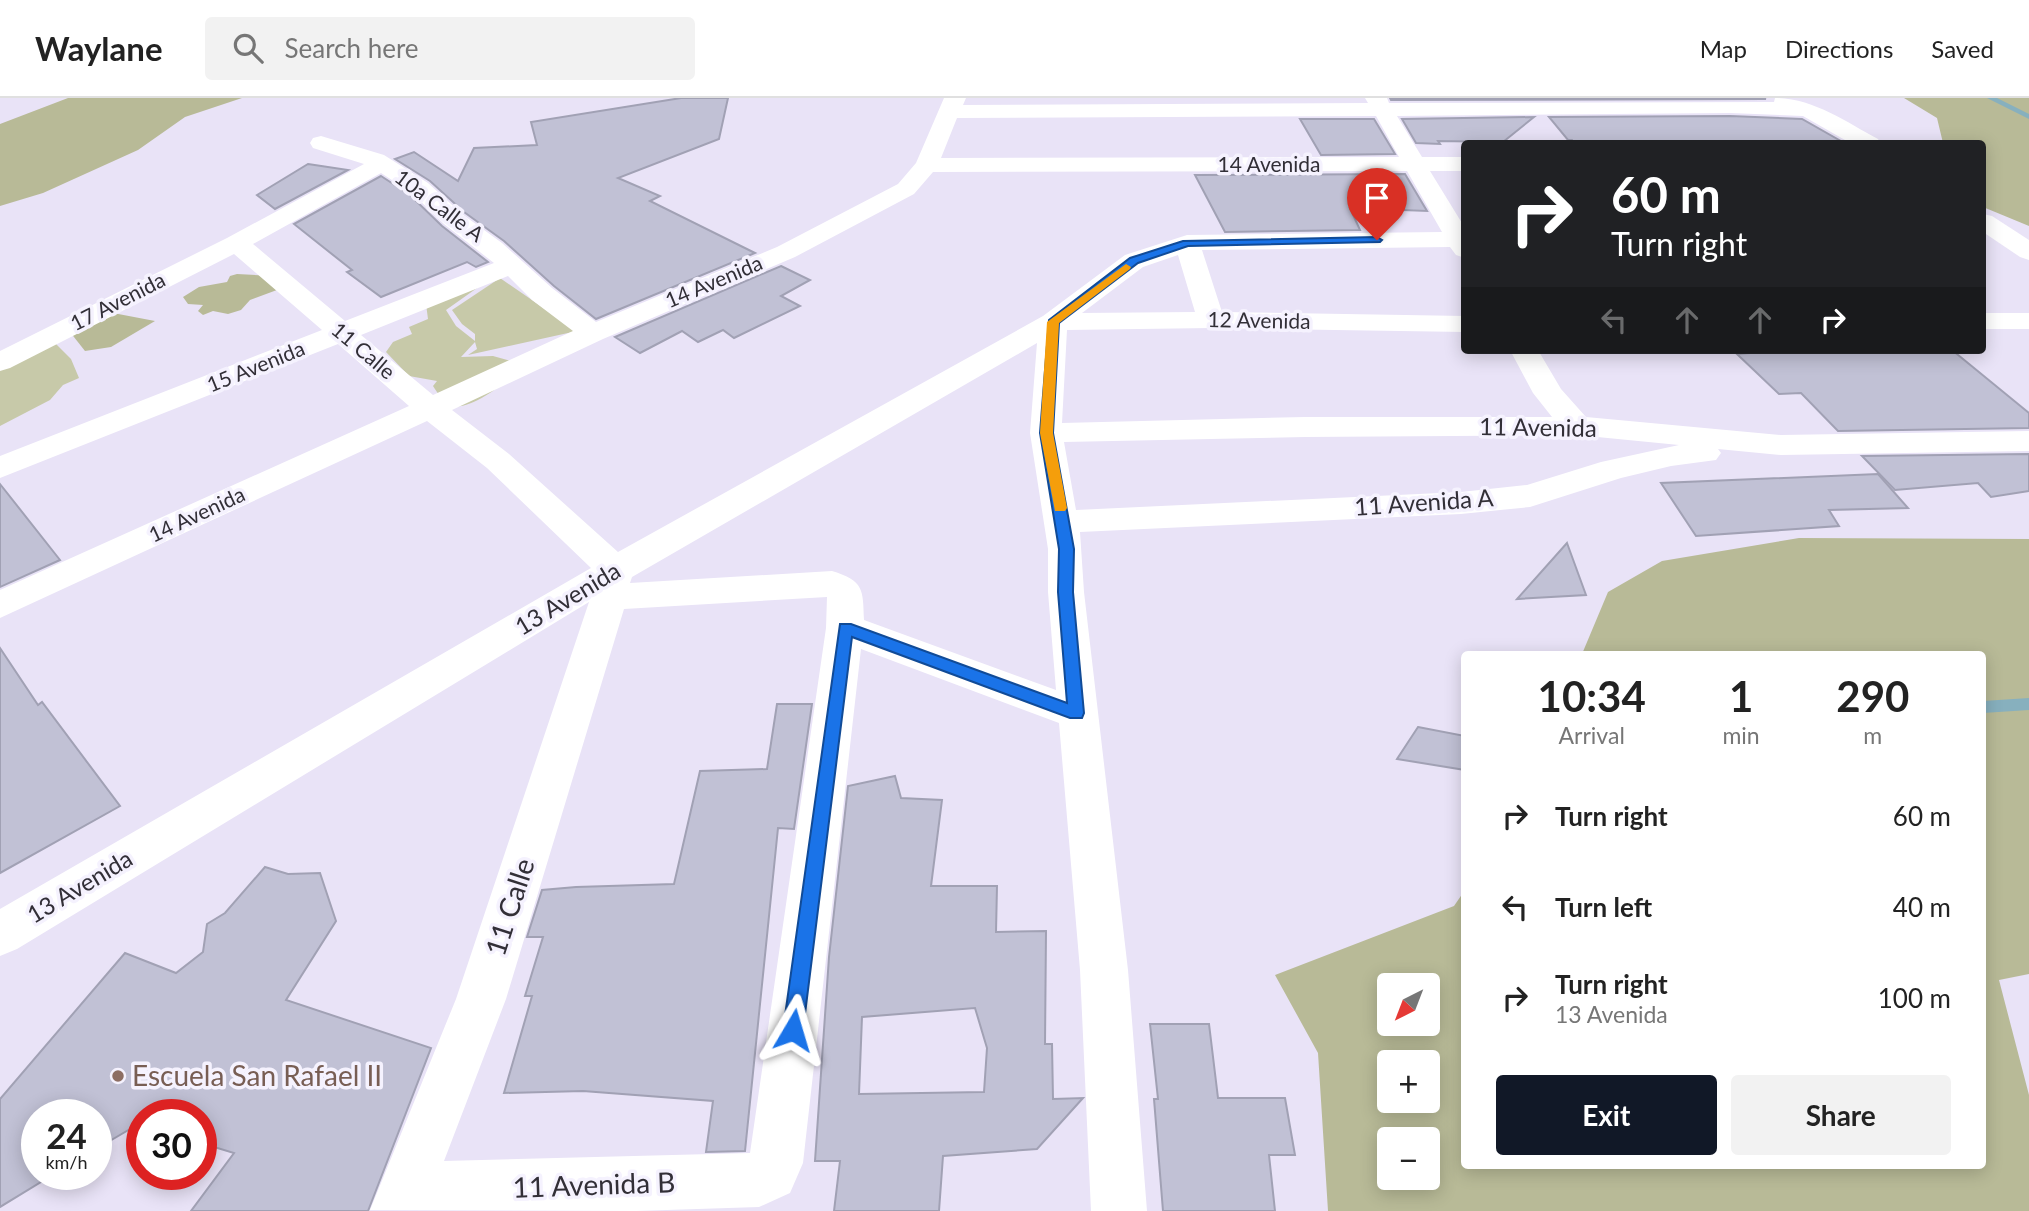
<!DOCTYPE html>
<html lang="en">
<head>
<meta charset="utf-8">
<style>
	body { margin:0; font-family:Lato,sans-serif; background:#f2f2f2; color:#222; height:100vh; display:flex; flex-direction:column; font-size:26px; white-space:nowrap }
	* { box-sizing:border-box; margin:0 }
	p { font-size:23px; color:#767676 }
	.icon { flex:none; width:38px; height:38px; fill:none; stroke:currentColor; stroke-width:2; stroke-linecap:round; stroke-linejoin:round }
	.map { position:relative; flex:1; overflow:hidden }
	.details { position:absolute; left:1461px; top:553px; width:525px; height:518px; display:flex; flex-direction:column; background:#fff; border-radius:7px; box-shadow:0 4px 18px #0003 }
	.details>* { flex:none }
	.top-card { position:absolute; left:1461px; top:42px; width:525px; height:214px; border-radius:7px; box-shadow:0 4px 18px #0003; background:#202124; color:#fff; overflow:hidden }
	.needle { width:46px; rotate:222deg }
	.tools { position:absolute; left:1377px; top:875px; display:grid; gap:14px }
	.tools a { display:grid; place-items:center; width:63px; height:63px; border-radius:7px; background:#fff; box-shadow:0 4px 18px #0003; font-size:35px }
	.speed { position:absolute; left:21px; top:1001px; display:flex; gap:14px; font-size:35px; font-weight:700; text-align:center }
	.speed>* { display:grid; place-content:center; width:91px; height:91px; border-radius:50%; background:#fff; box-shadow:0 4px 18px #0003; line-height:1 }
	.speed small { font-size:18px; font-weight:400 }
	.speed .limit { border:10px solid #d22; background:#fff; color:#111 }
	.pin { position:absolute; display:grid; place-items:center; width:60px; height:60px; color:#fff; margin:-72px -30px; border-radius:50% 50% 50% 0; rotate:-45deg; box-shadow:0 0 7px #0007 }
	.pin .icon { rotate:45deg }
	.me { position:absolute; width:77px; margin:-38px; rotate:7deg; stroke-linejoin:round; filter:drop-shadow(0 0 5px #0008) }
	.turn { display:flex; align-items:center; gap:24px; height:147px; padding:0 35px; font-size:32px }
	.turn .icon { width:91px; height:91px; stroke-width:2.5 }
	.turn b { display:block; font-size:49px; line-height:60px }
	.lanes { display:flex; align-items:center; height:66px; padding:0 35px; background:#0003; justify-content:center; gap:35px; direction:ltr }
	.lanes .off { opacity:.35 }
	.eta { display:flex; justify-content:space-evenly; align-items:center; height:119px; text-align:center }
	.eta b { font-size:42px; font-weight:700; line-height:49px }
	.primary-button { display:flex; gap:14px; margin-top:auto; padding:14px 35px }
	.primary-button a { flex:1; height:80px; border-radius:7px; background:#111827; color:#fff; font-size:28px; font-weight:700; line-height:80px; text-align:center }
	.primary-button a+a { background:#f2f2f2; color:#222 }
	ul { padding:0; list-style:none }
	li { display:flex; align-items:center; gap:21px; height:91px; padding:0 35px }
	li div { flex:1 }
	li b { display:block; font-size:26px }
	li em { font-style:normal }
	header { display:flex; align-items:center; gap:42px; box-sizing:border-box; height:98px; padding:0 35px; background:#fff; border-bottom:2px solid #e0e0e0 }
	header strong { font-size:33px }
	nav { display:flex; gap:38px; margin-inline-start:auto; font-size:24px }
	.search { width:490px; height:63px; background:#f2f2f2; display:flex; align-items:center; gap:18px; box-sizing:border-box; padding:0 24px; border-radius:7px; color:#767676; font-size:26px }
	.map>svg:first-child { display:block }
	.green { fill:#c7c9a9 }
	.forest { fill:#b8ba97; fill-rule:evenodd }
	.lines { fill:none; stroke-linecap:round; stroke-linejoin:round }
	.stream { fill:#87b0be; fill-rule:evenodd }
	.building { fill:#c1c1d5; stroke:#a1a1b4; stroke-width:2; fill-rule:evenodd }
	.minor { fill:#fff; fill-rule:evenodd }
	.route { fill:#1a73e8; stroke:#114b97; stroke-width:2 }
	.slow { fill:#f59e0b }
	.education-dot { fill:#8d6e63; stroke:#f5f2fe; stroke-width:2.5 }
	.labels { text-anchor:middle; stroke-width:7; stroke-linejoin:round; paint-order:stroke }
	.far-street-label { font-size:21px; fill:#322f37; stroke:#f5f2fe }
	.street-label { font-size:24px; fill:#322f37; stroke:#f5f2fe }
	.near-street-label { font-size:28px; fill:#322f37; stroke:#f5f2fe }
	.near-education-label { font-size:28px; fill:#785e54; stroke:#f5f2fe; text-anchor:start }
</style>
</head>
<body>
<header>
<strong>Waylane</strong>
<div class="search"><svg class="icon" aria-label="search" viewBox="0 0 24 24"><circle cx="10" cy="10" r="6"/><path d="M15 15l6 6"/></svg>Search here</div>
<nav><a>Map</a><a>Directions</a><a>Saved</a></nav>
</header>
<div class="map">
<svg width="2029" height="1113" viewBox="0 0 2029 1113">
	<rect width="100%" height="100%" fill="#e9e3f7"/>
	<g class="green">
		<path d="M 494,178 L 446,212 L 456,228 L 475,243 L 475,236 L 462,226 L 452,212 L 500,180 L 577,233 L 468,257 L 477,251 L 475,244 L 461,259 L 493,258 L 511,263 C 509,268 509,276 507,280 C 500,291 466,312 453,308 C 444,304 438,296 433,288 L 437,283 L 409,278 L 386,254 L 393,244 L 412,236 L 409,229 L 428,221 L 426,206 Z"/>
		<path d="M 51,241 L 71,261 L 79,280 L 63,287 L 50,302 L 0,328 L 0,267 Z"/>
	</g>
	<g class="forest">
		<path d="M 68,0 L 242,0 L 185,19 L 138,52 L 43,95 L 0,108 L 0,26 Z"/>
		<path d="M 1904,0 L 2029,0 L 2029,128 L 1983,109 L 1983,46 L 1943,45 L 1937,20 Z"/>
		<path d="M 237,176 L 272,178 L 285,189 L 250,202 L 241,212 L 228,216 L 213,213 L 203,217 L 198,213 L 203,207 L 188,206 L 183,199 L 199,189 L 227,184 L 230,178 Z"/>
		<path d="M 113,215 L 155,223 L 111,249 L 85,253 L 70,234 Z"/>
		<path d="M 1799,440 L 2029,441 L 2029,876 L 1999,882 L 2029,997 L 2029,1113 L 1328,1113 L 1318,955 L 1275,877 L 1454,808 L 1465,792 L 1465,1068 L 1983,1068 L 1983,556 L 1582,556 L 1608,494 L 1662,463 ZM 1428,887 L 1428,926 L 1390,926 L 1390,887 ZM 1428,964 L 1428,1003 L 1390,1003 L 1390,964 ZM 1428,1041 L 1428,1080 L 1390,1080 L 1390,1041 Z"/>
	</g>
	<g class="lines">
		<g class="stream">
			<path d="M 1987,0 L 1997,0 L 2029,16 L 2029,21 Z"/>
			<path d="M 2029,600 L 2029,612 L 1983,615 L 1983,603 Z"/>
		</g>
	</g>
	<g class="building">
		<path d="M 681,0 L 728,0 L 719,41 L 618,80 L 660,98 L 650,103 L 755,155 L 596,221 L 554,188 L 504,143 L 464,114 L 430,83 L 395,61 L 414,54 L 458,83 L 474,50 L 537,47 L 531,24 Z"/>
		<path d="M 1390,0 L 1762,0 L 1766,1 L 1391,2 Z"/>
		<path d="M 1730,18 L 1802,21 L 1846,46 L 1574,46 L 1572,42 L 1568,42 L 1549,19 Z"/>
		<path d="M 1534,19 L 1503,44 L 1438,43 L 1440,46 L 1416,45 L 1402,21 Z"/>
		<path d="M 1300,21 L 1374,21 L 1395,56 L 1321,57 Z"/>
		<path d="M 308,66 L 348,72 L 275,111 L 257,97 Z"/>
		<path d="M 1405,76 L 1427,113 L 1350,110 L 1360,132 L 1225,134 L 1195,77 Z"/>
		<path d="M 381,78 L 410,97 L 442,128 L 488,164 L 476,169 L 467,164 L 381,199 L 347,174 L 352,172 L 294,126 Z"/>
		<path d="M 781,168 L 810,182 L 781,198 L 800,208 L 734,240 L 723,232 L 698,244 L 682,233 L 640,255 L 615,239 Z"/>
		<path d="M 1788,252 L 1952,252 L 2029,315 L 2029,330 L 1838,333 L 1801,295 L 1779,296 L 1737,256 Z"/>
		<path d="M 2029,356 L 2029,393 L 1991,399 L 1978,385 L 1895,392 L 1862,358 Z"/>
		<path d="M 1878,376 L 1908,410 L 1829,412 L 1839,428 L 1696,438 L 1661,385 Z"/>
		<path d="M 0,386 L 60,462 L 0,489 Z"/>
		<path d="M 1567,445 L 1586,497 L 1517,501 Z"/>
		<path d="M 0,550 L 38,607 L 42,604 L 120,708 L 0,775 Z"/>
		<path d="M 777,606 L 812,606 L 794,731 L 778,730 L 745,1053 L 706,1054 L 713,1003 L 583,993 L 504,995 L 532,898 L 525,898 L 543,839 L 527,839 L 542,792 L 576,789 L 674,786 L 700,673 L 767,671 Z"/>
		<path d="M 1418,629 L 1465,638 L 1465,672 L 1397,661 Z"/>
		<path d="M 895,678 L 901,700 L 942,702 L 931,788 L 997,788 L 996,834 L 1046,833 L 1045,946 L 1052,946 L 1053,1001 L 1083,1000 L 1037,1051 L 943,1058 L 939,1113 L 834,1113 L 840,1063 L 815,1063 L 829,859 L 848,688 ZM 975,910 L 987,950 L 984,994 L 859,996 L 862,919 Z"/>
		<path d="M 265,769 L 288,776 L 320,775 L 336,823 L 286,902 L 431,950 L 368,1113 L 191,1113 L 234,1055 L 201,1045 L 201,1017 L 142,1017 L 142,1024 L 96,1051 L 96,1017 L 37,1017 L 37,1076 L 54,1076 L 0,1109 L 0,1001 L 125,855 L 176,875 L 203,854 L 207,826 L 225,815 Z"/>
		<path d="M 1150,926 L 1209,926 L 1218,1000 L 1285,1000 L 1295,1057 L 1269,1057 L 1275,1113 L 1163,1113 L 1154,1001 L 1158,1001 Z"/>
	</g>
	<g class="lines">
		<g class="minor">
			<path d="M 944,0 L 966,0 L 963,7 L 1368,5 L 1365,0 L 1387,0 L 1389,5 L 1774,4 L 1775,0 C 1813,0 1846,24 1878,41 L 1881,46 L 1852,46 L 1803,18 L 1730,15 L 1397,18 L 1422,59 L 1465,59 L 1465,73 L 1430,73 L 1465,130 L 1465,160 L 1456,157 L 1450,149 L 1202,152 L 1222,214 L 1465,218 L 1465,234 L 1211,230 L 1067,232 L 1062,325 L 1305,319 L 1552,319 L 1533,295 L 1510,252 L 1538,252 L 1561,291 L 1586,319 L 1781,337 L 2029,333 L 2029,353 L 1781,357 L 1718,351 L 1721,355 L 1716,362 L 1671,368 L 1621,380 L 1530,409 L 1461,416 L 1080,434 L 1084,494 L 1128,872 L 1147,1113 L 1091,1113 L 1080,872 L 1059,625 L 861,551 L 803,1065 L 790,1095 L 759,1109 L 636,1113 L 370,1112 L 456,901 L 589,504 L 17,851 L 0,858 L 0,811 L 591,470 L 487,370 L 427,323 L 0,520 L 0,492 L 409,308 L 338,246 L 0,380 L 0,358 L 322,232 L 234,156 L 10,270 L 0,273 L 0,253 L 227,140 L 364,66 L 313,50 L 310,45 L 313,40 L 321,38 L 384,57 L 428,85 L 462,116 L 502,145 L 552,190 L 596,224 L 777,149 L 898,86 L 916,65 ZM 1376,18 L 1399,59 L 941,60 L 957,20 ZM 1407,73 L 1442,134 L 1187,137 L 1125,157 L 1043,218 L 618,454 L 509,356 L 452,312 L 603,241 L 795,159 L 914,96 L 933,74 ZM 381,75 L 412,95 L 444,126 L 494,165 L 345,223 L 253,146 ZM 1178,157 L 1195,214 L 1082,215 L 1143,169 ZM 508,178 L 532,202 L 573,233 L 433,297 L 361,237 ZM 1037,245 L 1030,335 L 1048,451 L 1048,494 L 1056,592 L 864,522 C 863,491 864,483 832,473 L 630,485 L 632,479 ZM 1577,337 L 1679,347 L 1601,364 L 1527,387 L 1461,394 L 1076,412 L 1064,344 L 1305,339 ZM 827,499 L 826,530 L 750,1055 L 444,1063 L 506,901 L 624,511 Z"/>
			<path d="M 1983,116 L 1992,118 L 2029,142 L 2029,162 L 2020,159 L 1983,134 Z"/>
			<rect x="1983" y="215" width="46" height="16"/>
		</g>
	</g>
	<path class="route" d="M 1377,139 L 1382,142 L 1380,144 L 1188,148 L 1138,165 L 1059,225 L 1053,335 L 1074,451 L 1073,494 L 1084,615 L 1082,620 L 1070,620 L 852,539 L 803,932 L 800,939 L 793,942 L 786,939 L 783,932 L 840,526 L 851,526 L 1067,605 L 1058,494 L 1059,451 L 1040,335 L 1049,222 L 1130,160 L 1183,143 Z"/>
	<path class="slow" d="M 1126,166 L 1131,169 L 1130,171 L 1059,225 L 1053,335 L 1067,410 L 1065,413 L 1055,413 L 1040,335 L 1047,224 Z"/>
	<circle class="education-dot" cx="118" cy="978" r="7"/>
	<g class="labels">
		<g class="far-street-label">
			<text x="1269" y="74">14 Avenida</text>
			<text transform="translate(439 108) rotate(37)" y="7">10a Calle A</text>
			<text transform="translate(714 184) rotate(-23)" y="7">14 Avenida</text>
			<text transform="translate(118 204) rotate(-27)" y="7">17 Avenida</text>
			<text transform="translate(1259 223) rotate(1)" y="7">12 Avenida</text>
			<text transform="translate(363 253) rotate(40)" y="7">11 Calle</text>
			<text transform="translate(256 269) rotate(-22)" y="7">15 Avenida</text>
			<text transform="translate(197 417) rotate(-25)" y="7">14 Avenida</text>
		</g>
		<g class="street-label">
			<text transform="translate(1538 330) rotate(1)" y="8">11 Avenida</text>
			<text transform="translate(1424 405) rotate(-4)" y="8">11 Avenida A</text>
			<text transform="translate(568 501) rotate(-31)" y="8">13 Avenida</text>
			<text transform="translate(80 789) rotate(-31)" y="8">13 Avenida</text>
		</g>
		<g class="near-street-label">
			<text transform="translate(510 809) rotate(-72)" y="10">11 Calle</text>
			<text transform="translate(594 1087) rotate(-2)" y="10">11 Avenida B</text>
		</g>
		<g class="near-education-label">
			<text x="132" y="988">Escuela San Rafael II</text>
		</g>
	</g>
</svg>
<div class="tools">
<a><svg class="needle" viewBox="-14 -14 28 28"><path d="M0-13l5 13h-10z" fill="#e53935"/><path d="M0 13l5-13h-10z" fill="#767676"/></svg></a>
<a>+</a>
<a>−</a>
</div>
<div class="speed"><div>24<small>km/h</small></div><div class="limit">30</div></div>
<div class="pin" style="left:1377px;top:142px;background:#d93025"><svg class="icon" aria-label="arrive" viewBox="0 0 24 24"><path d="M6 21V4h12l-3 4 3 4H6"/></svg></div>
<svg class="me" style="left:793px;top:932px" viewBox="-20 -20 40 40"><path d="M0-17L14 15 0 8-14 15z" fill="#1a73e8" stroke="#fff" stroke-width="4"/></svg>
<div class="top-card">
<div class="turn"><svg class="icon" aria-label="right" viewBox="0 0 24 24"><path d="M7 20v-9h11M14 6l5 5-5 5"/></svg><div><b>60 m</b>Turn right</div></div>
<div class="lanes"><svg class="icon off" aria-label="left" viewBox="0 0 24 24"><path d="M17 20v-9H6M10 6l-5 5 5 5"/></svg><svg class="icon off" aria-label="ahead" viewBox="0 0 24 24"><path d="M12 20V5M6 11l6-6 6 6"/></svg><svg class="icon off" aria-label="ahead" viewBox="0 0 24 24"><path d="M12 20V5M6 11l6-6 6 6"/></svg><svg class="icon" aria-label="right" viewBox="0 0 24 24"><path d="M7 20v-9h11M14 6l5 5-5 5"/></svg></div>
</div>
<section class="details">
<div class="eta">
<div><b>10:34</b><p>Arrival</p></div>
<div><b>1</b><p>min</p></div>
<div><b>290</b><p>m</p></div>
</div>
<ul>
<li><svg class="icon" aria-label="right" viewBox="0 0 24 24"><path d="M7 20v-9h11M14 6l5 5-5 5"/></svg><div><b>Turn right</b></div><em>60 m</em></li>
<li><svg class="icon" aria-label="left" viewBox="0 0 24 24"><path d="M17 20v-9H6M10 6l-5 5 5 5"/></svg><div><b>Turn left</b></div><em>40 m</em></li>
<li><svg class="icon" aria-label="right" viewBox="0 0 24 24"><path d="M7 20v-9h11M14 6l5 5-5 5"/></svg><div><b>Turn right</b><p>13 Avenida</p></div><em>100 m</em></li>
</ul>
<div class="primary-button"><a>Exit</a><a>Share</a></div>
</section>
</div>
</body>
</html>
